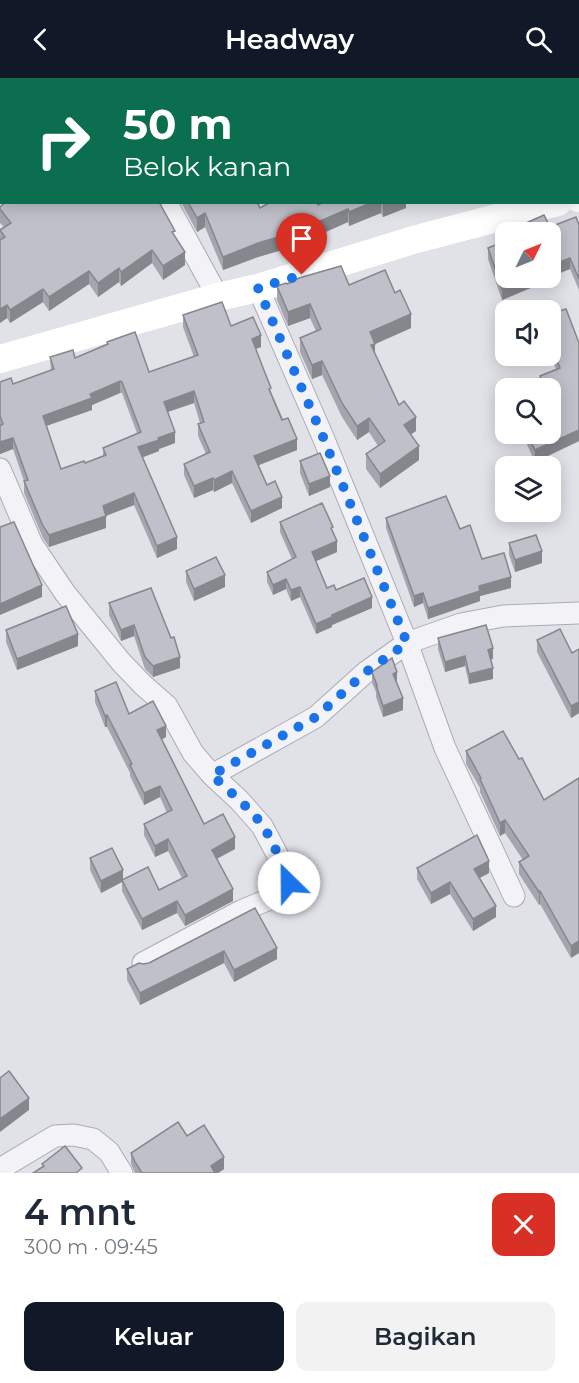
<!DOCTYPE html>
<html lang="id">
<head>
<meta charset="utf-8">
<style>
	body { margin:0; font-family:Montserrat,sans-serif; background:#f2f2f3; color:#1f2937; height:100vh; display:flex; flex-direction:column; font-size:22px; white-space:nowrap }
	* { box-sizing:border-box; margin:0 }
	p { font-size:20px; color:#747a83 }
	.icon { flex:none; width:33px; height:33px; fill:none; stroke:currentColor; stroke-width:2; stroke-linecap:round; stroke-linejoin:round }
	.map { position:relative; height:1095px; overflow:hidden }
	.drawer { display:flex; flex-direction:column; background:#fff; flex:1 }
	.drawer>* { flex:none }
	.top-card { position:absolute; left:0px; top:0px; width:579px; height:126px; box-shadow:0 3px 15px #0003; background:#0b6e4f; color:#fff; overflow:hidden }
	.needle { width:39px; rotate:47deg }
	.fabs { position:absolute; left:495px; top:144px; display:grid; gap:12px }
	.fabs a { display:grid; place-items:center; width:66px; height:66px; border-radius:12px; background:#fff; box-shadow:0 3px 15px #0003; font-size:30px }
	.pin { position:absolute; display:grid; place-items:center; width:51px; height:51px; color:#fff; margin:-62px -26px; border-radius:50% 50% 50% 0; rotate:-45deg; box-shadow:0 0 6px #0007 }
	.pin .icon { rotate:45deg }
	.me { position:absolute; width:66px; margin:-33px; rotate:337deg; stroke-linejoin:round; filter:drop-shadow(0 0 4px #0008) }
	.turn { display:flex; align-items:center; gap:21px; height:126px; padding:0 24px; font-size:27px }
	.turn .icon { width:78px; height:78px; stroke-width:2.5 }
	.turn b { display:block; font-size:42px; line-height:51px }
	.round { display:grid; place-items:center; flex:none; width:63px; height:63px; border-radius:12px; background:#f2f2f3 }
	.summary { display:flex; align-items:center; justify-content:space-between; height:102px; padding:0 24px }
	h1 { font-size:36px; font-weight:600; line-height:45px }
	.cta { display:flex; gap:12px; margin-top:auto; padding:12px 24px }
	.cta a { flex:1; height:69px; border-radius:12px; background:#111827; color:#fff; font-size:24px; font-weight:600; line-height:69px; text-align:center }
	.cta a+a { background:#f2f2f3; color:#1f2937 }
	header { display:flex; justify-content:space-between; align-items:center; height:78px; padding:0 24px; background:#111827; color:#fff; font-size:27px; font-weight:600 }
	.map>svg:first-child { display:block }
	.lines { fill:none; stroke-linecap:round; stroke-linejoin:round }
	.street-casing { stroke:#aaacb5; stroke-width:23 }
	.street { stroke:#f3f3f7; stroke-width:21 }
	.secondary { stroke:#fff; stroke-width:28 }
	.wall { fill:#a4a5ae; fill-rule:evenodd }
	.shaded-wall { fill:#86868d }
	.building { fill:#bfc0ca; stroke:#86868d; stroke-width:1.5; fill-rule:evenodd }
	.route { stroke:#1a73e8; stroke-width:10; stroke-dasharray:0 18 }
</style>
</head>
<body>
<header><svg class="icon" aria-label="back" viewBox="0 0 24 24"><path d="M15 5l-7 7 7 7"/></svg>Headway<svg class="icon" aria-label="search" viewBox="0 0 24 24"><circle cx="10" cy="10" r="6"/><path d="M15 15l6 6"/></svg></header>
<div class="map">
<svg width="579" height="1095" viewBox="0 0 579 1095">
	<rect width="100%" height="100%" fill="#e1e2e8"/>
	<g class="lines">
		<g class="street-casing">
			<g id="street">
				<path d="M 521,0 L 522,2"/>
				<path d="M 166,124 L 218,219"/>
				<path d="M 258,210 L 323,359 L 407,565 L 445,670 L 514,818"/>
				<path d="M 0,391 L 32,466 L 65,515 L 121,584 L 143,607 L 167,628 L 193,675 L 212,697 L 239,722 L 262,748 L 286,793 L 289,805 L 284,815 L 241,833 L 143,885"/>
				<path d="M 212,697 L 316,639 L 366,594 L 407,565 L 461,546 L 503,538 L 579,535"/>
				<path d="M 0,1091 L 55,1058 L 74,1057 L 93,1061 L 109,1074 L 122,1095"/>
			</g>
		</g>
		<use href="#street" class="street"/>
		<g class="secondary">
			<path d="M 578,120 L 579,120"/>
			<path d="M 0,281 L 218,219 L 258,210 L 413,162 L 558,124"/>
		</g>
	</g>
	<g class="wall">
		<path d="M 542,0 L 579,0 L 578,2 L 543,2 Z"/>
		<path d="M 181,124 L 257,124 L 260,130 L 318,127 L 324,124 L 406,124 L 406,130 L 383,139 L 381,135 L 349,148 L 348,144 L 292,169 L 258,179 L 223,192 L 205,149 L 197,154 Z"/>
		<path d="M 0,129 L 175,158 L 185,187 L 163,202 L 152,185 L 121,208 L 119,204 L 98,219 L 89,206 L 49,233 L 43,224 L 10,245 L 7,240 L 0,245 L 0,152 L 4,149 L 0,145 Z"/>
		<path d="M 524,146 L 550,149 L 579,147 L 579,212 L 570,191 L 550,199 L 550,154 L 524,154 Z"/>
		<path d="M 488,170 L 540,204 L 540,206 L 502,222 L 488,181 Z"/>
		<path d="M 287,206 L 349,207 L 411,250 L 375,266 L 375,276 L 399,327 L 416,353 L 411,356 L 419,382 L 380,410 L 366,391 L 366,376 L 378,368 L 369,354 L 357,362 L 342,339 L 322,297 L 312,301 L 300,274 L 300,260 L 316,253 L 310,240 L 288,248 L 277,222 L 277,208 Z"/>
		<path d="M 550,236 L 579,363 L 535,384 L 525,362 L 525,356 L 550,356 L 550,310 L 540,310 L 540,298 L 556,291 L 550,276 Z"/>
		<path d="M 183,237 L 231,248 L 261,269 L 256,271 L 271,314 L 297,372 L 259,387 L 267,407 L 282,430 L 251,445 L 232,405 L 214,414 L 213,412 L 194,420 L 184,397 L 184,386 L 206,376 L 198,358 L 198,346 L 200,345 L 194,325 L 168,334 L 175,365 L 159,371 L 159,373 L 143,379 L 177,471 L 157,480 L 134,427 L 106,438 L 106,450 L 49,469 L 43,460 L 24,415 L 24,403 L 13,371 L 0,376 L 0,304 L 13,306 L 51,293 L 50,279 L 75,280 L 107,266 L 107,264 L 149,294 L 194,279 L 183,249 ZM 120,315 L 122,315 L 137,355 L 103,370 L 103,378 L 85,385 L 61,391 L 46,348 L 92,332 L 92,327 Z"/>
		<path d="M 300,383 L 330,409 L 309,418 L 300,395 Z"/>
		<path d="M 386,440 L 460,451 L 482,481 L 511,510 L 480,518 L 480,523 L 428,541 L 423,525 L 414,529 L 386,450 Z"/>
		<path d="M 280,444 L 333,455 L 337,474 L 315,483 L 327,510 L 336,512 L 372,530 L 332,547 L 332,549 L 316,556 L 300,519 L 291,523 L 286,511 L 273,517 L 267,504 L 267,494 L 292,481 L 280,454 Z"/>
		<path d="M 509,465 L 542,485 L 515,494 L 509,477 Z"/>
		<path d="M 186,493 L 225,509 L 194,523 L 186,504 Z"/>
		<path d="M 151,510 L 180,590 L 153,599 L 145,591 L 134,558 L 121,563 L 109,537 L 109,525 Z"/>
		<path d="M 6,552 L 78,568 L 17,592 L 6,564 Z"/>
		<path d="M 438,560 L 493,581 L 491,581 L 493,601 L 469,606 L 465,588 L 445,594 L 438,571 Z"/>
		<path d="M 537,562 L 572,575 L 579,571 L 579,635 L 571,640 L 537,574 Z"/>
		<path d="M 372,594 L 397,605 L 403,632 L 383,639 L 376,619 L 376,614 L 372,605 Z"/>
		<path d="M 95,613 L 129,636 L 166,659 L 162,661 L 204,746 L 235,771 L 217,781 L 233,823 L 185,848 L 177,835 L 142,852 L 122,813 L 122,804 L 101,815 L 90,792 L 90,780 L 123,801 L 159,812 L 182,800 L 168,773 L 155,779 L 144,757 L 144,746 L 167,735 L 160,719 L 144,727 L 130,698 L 130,695 L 107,649 L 105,649 L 95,624 Z"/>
		<path d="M 466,673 L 519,681 L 544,722 L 579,700 L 571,880 L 540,826 L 539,827 L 519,796 L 519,784 L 523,782 L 505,755 L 500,758 L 480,714 L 480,710 L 466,686 Z"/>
		<path d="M 417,790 L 489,795 L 479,800 L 496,839 L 473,853 L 450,816 L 431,826 L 417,801 Z"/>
		<path d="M 255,830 L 277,881 L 234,904 L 224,885 L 140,927 L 127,902 L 127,891 L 149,885 Z"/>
		<path d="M 187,1058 L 224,1091 L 218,1095 L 135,1095 L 131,1086 L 131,1075 Z"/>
	</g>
	<g class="shaded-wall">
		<path d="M 285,0 L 310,0 L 307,2 L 282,2 Z"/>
		<path d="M 579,81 L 579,95 L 578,95 L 578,82 Z"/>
		<path d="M 373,124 L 381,124 L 381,135 L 349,148 L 349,134 Z"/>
		<path d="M 386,124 L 406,124 L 406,130 L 383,139 L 383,126 Z"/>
		<path d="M 348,131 L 348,144 L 292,169 L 258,179 L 223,192 L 223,179 Z"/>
		<path d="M 205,135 L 205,149 L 197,154 L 197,140 Z"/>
		<path d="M 152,172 L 152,185 L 121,208 L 121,194 Z"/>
		<path d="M 185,174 L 185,187 L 163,202 L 163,188 Z"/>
		<path d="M 570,180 L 570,191 L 550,199 L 550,188 Z"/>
		<path d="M 119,190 L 119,204 L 98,219 L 98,205 Z"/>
		<path d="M 89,193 L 89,206 L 49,233 L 49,219 Z"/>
		<path d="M 529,200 L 550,200 L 540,204 L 540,206 L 502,222 L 502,211 Z"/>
		<path d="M 43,211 L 43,224 L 10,245 L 10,232 Z"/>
		<path d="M 310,226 L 310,240 L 288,248 L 288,234 Z"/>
		<path d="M 7,227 L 7,240 L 0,245 L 0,231 Z"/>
		<path d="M 411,236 L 411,250 L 375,266 L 375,280 L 371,281 L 370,254 Z"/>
		<path d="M 261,257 L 261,269 L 252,272 L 252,261 Z"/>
		<path d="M 322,283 L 322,297 L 312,301 L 312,287 Z"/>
		<path d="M 120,303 L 120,315 L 92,327 L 92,332 L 43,349 L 43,338 Z"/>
		<path d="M 194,313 L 194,325 L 164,335 L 164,324 Z"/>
		<path d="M 416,339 L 416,353 L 404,361 L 404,347 Z"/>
		<path d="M 369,340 L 369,354 L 357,362 L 357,348 Z"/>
		<path d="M 579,352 L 579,363 L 535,384 L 535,372 Z"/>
		<path d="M 175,354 L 175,365 L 159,371 L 159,373 L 138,381 L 138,369 L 158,360 Z"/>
		<path d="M 13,360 L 13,371 L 0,376 L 0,364 Z"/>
		<path d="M 297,361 L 297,372 L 254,389 L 254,378 Z"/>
		<path d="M 419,368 L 419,382 L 380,410 L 380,396 Z"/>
		<path d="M 232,393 L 232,405 L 214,414 L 214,402 Z"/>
		<path d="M 330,398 L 330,409 L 309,418 L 309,406 Z"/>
		<path d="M 213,400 L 213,412 L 194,420 L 194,408 Z"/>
		<path d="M 134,415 L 134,427 L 105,438 L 106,438 L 106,450 L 49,469 L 49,457 L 103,428 Z"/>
		<path d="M 282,419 L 282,430 L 251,445 L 251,433 Z"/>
		<path d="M 177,459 L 177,471 L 157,480 L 157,468 Z"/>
		<path d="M 337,463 L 337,474 L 312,485 L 312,474 Z"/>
		<path d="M 542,473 L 542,485 L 515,494 L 515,482 Z"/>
		<path d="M 225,497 L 225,509 L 194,523 L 194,511 Z"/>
		<path d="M 511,499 L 511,510 L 480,518 L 480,523 L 428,541 L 428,530 L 479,508 Z"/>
		<path d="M 286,501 L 286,511 L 273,517 L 273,507 Z"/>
		<path d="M 42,507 L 42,519 L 0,537 L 0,526 Z"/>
		<path d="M 300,509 L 300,519 L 291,523 L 291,512 Z"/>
		<path d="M 423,515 L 423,525 L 414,529 L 414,518 Z"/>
		<path d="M 372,519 L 372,530 L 332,547 L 332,549 L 316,556 L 316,546 L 332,537 Z"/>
		<path d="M 134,547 L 134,558 L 121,563 L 121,552 Z"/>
		<path d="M 78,556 L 78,568 L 17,592 L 17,581 Z"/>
		<path d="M 493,570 L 493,581 L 488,582 L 488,572 Z"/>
		<path d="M 465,578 L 465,588 L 445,594 L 445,584 Z"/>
		<path d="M 180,579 L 180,590 L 153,599 L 153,588 Z"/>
		<path d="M 493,590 L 493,601 L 469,606 L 469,596 Z"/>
		<path d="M 397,594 L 397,606 L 393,596 Z"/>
		<path d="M 403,620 L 403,632 L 383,639 L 383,628 Z"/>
		<path d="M 579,624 L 579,635 L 571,640 L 571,628 Z"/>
		<path d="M 107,637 L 107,649 L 105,649 L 105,638 Z"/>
		<path d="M 166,648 L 166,659 L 157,664 L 157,652 Z"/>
		<path d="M 160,708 L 160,719 L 144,727 L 144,715 Z"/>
		<path d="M 505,742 L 505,755 L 500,758 L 500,745 Z"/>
		<path d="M 235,759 L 235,771 L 212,783 L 212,772 Z"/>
		<path d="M 168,761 L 168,773 L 155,779 L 155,768 Z"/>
		<path d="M 489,783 L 489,795 L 474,803 L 474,791 Z"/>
		<path d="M 123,792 L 123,804 L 122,802 L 122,804 L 101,815 L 101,803 Z"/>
		<path d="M 450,804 L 450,816 L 431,826 L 431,815 Z"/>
		<path d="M 233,811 L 233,823 L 185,848 L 185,837 Z"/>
		<path d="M 540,813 L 540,826 L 539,827 L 539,814 Z"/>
		<path d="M 177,823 L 177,835 L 142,852 L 142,841 Z"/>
		<path d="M 496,828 L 496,839 L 473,853 L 473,841 Z"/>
		<path d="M 579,863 L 579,875 L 571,880 L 571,868 Z"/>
		<path d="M 277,870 L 277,881 L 234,904 L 234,892 Z"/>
		<path d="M 224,873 L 224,885 L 140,927 L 140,915 Z"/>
		<path d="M 29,1020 L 29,1032 L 0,1054 L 0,1041 Z"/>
		<path d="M 224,1079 L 224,1091 L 218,1095 L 211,1095 L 211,1088 Z"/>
	</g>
	<g class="building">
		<path d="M 113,0 L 186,0 L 187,2 L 111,2 Z"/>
		<path d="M 220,0 L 285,0 L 282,2 L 221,2 Z"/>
		<path d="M 414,0 L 487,0 L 488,2 L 412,2 Z"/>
		<path d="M 555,0 L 579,0 L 579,81 L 578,82 L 578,2 L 556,2 Z"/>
		<path d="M 6,124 L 159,124 L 175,153 L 172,154 L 185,174 L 163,188 L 152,172 L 121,194 L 119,190 L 98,205 L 89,193 L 49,219 L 43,211 L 10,232 L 7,227 L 0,231 L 0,162 L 5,159 L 0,152 L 11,145 L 0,131 L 0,129 Z"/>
		<path d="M 188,124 L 257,124 L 260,130 L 271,124 L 317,124 L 318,127 L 324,124 L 373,124 L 349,134 L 348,131 L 292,155 L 258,165 L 223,179 L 205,135 L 197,140 Z"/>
		<path d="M 544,137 L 550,149 L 576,139 L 579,147 L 579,201 L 570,180 L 550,188 L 550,154 L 527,154 L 524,146 Z"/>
		<path d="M 506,163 L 506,200 L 529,200 L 502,211 L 488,170 Z"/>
		<path d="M 341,188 L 349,207 L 385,192 L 395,215 L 400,212 L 411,236 L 370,254 L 375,266 L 371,267 L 399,327 L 404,323 L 416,339 L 404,347 L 419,368 L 380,396 L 366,376 L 385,363 L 369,340 L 357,348 L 342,325 L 322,283 L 312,287 L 300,260 L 321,251 L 310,226 L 288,234 L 277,208 L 286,205 L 287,206 L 299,200 Z"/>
		<path d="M 222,224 L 231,248 L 253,239 L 261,257 L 252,261 L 265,295 L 271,310 L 269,311 L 282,342 L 288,340 L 297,361 L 254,378 L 267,407 L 275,403 L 282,419 L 251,433 L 232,393 L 214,402 L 213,400 L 194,408 L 184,386 L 210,374 L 198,346 L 204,344 L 194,313 L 164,324 L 175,354 L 158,360 L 159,362 L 138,369 L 177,459 L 157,468 L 134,415 L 103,428 L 106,438 L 49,457 L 43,448 L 24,403 L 28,402 L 13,360 L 0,364 L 0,348 L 3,346 L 0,338 L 0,304 L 11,300 L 13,306 L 54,291 L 50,279 L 73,272 L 75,280 L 108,266 L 107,264 L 135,254 L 149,294 L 198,277 L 183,237 ZM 120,303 L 122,304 L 141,354 L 103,370 L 106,377 L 85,385 L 84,383 L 61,391 L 43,338 L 92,320 L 90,316 Z"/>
		<path d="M 566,231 L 579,265 L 579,352 L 535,372 L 527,356 L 550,356 L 550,338 L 555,336 L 550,325 L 550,310 L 545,310 L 540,298 L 560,290 L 550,264 L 550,236 Z"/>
		<path d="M 320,375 L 330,398 L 309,406 L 300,383 Z"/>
		<path d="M 446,418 L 460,451 L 470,447 L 482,481 L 504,475 L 511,499 L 479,508 L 480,513 L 428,530 L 423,515 L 414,518 L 386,440 Z"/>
		<path d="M 322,425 L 333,449 L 331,450 L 337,463 L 312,474 L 327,510 L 334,507 L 336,512 L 364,500 L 372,519 L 332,537 L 332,539 L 316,546 L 300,509 L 291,512 L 286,501 L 273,507 L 267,494 L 296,479 L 280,444 Z"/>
		<path d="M 14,444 L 42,507 L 0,526 L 0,449 Z"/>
		<path d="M 536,457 L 542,473 L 515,482 L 509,465 Z"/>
		<path d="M 216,479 L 225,497 L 194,511 L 186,493 Z"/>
		<path d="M 151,510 L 171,560 L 174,559 L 180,579 L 153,588 L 145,579 L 134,547 L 121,552 L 109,525 Z"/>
		<path d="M 66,528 L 78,556 L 17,581 L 6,552 Z"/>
		<path d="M 486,547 L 493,570 L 488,572 L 493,590 L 469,596 L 465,578 L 445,584 L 438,560 Z"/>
		<path d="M 560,551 L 572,575 L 579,571 L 579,624 L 571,628 L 537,562 Z"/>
		<path d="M 392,580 L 397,594 L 393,596 L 403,620 L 383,628 L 376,607 L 377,607 L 372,594 Z"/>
		<path d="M 116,604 L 129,636 L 153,623 L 166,648 L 157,652 L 204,746 L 223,736 L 235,759 L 212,772 L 233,811 L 185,837 L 177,823 L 142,841 L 122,802 L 148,789 L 159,812 L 187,798 L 168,761 L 155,768 L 144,746 L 172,732 L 160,708 L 144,715 L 130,687 L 132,686 L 107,637 L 105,638 L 95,613 Z"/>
		<path d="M 503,653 L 519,681 L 522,680 L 544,722 L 579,700 L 579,863 L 571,868 L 540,813 L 539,814 L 519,784 L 529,778 L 505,742 L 500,745 L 480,701 L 481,700 L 466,673 Z"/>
		<path d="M 477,757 L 489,783 L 474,791 L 496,828 L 473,841 L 450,804 L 431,815 L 417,790 Z"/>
		<path d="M 112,770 L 123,792 L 101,803 L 90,780 Z"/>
		<path d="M 255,830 L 277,870 L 234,892 L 224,873 L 140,915 L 127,891 L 139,885 L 143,886 L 149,885 Z"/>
		<path d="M 9,993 L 29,1020 L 0,1041 L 0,1000 Z"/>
		<path d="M 178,1044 L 187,1058 L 204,1047 L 224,1079 L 211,1088 L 215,1095 L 142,1095 L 135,1084 L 131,1075 Z"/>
		<path d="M 65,1068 L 82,1090 L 76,1095 L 33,1095 L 44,1088 L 42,1086 Z"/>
	</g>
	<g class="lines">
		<path class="route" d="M 289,805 C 284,789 272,762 263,748 C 251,731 228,712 212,697 L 316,639 L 366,594 L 407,565 L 323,359 L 258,210 L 302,197"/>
	</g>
</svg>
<div class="fabs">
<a><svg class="needle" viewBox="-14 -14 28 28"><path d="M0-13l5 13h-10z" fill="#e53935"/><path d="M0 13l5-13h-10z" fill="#747a83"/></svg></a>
<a><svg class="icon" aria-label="sound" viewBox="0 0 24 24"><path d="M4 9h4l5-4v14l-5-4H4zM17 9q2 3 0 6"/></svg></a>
<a><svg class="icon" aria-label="search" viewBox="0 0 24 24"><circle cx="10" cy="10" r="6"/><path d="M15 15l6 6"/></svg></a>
<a><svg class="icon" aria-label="layers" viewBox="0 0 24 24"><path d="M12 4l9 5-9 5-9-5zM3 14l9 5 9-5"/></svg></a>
</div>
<div class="pin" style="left:302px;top:197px;background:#d93025"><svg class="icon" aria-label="arrive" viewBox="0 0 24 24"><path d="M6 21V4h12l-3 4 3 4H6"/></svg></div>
<svg class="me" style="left:289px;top:805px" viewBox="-20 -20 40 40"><circle r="19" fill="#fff"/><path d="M0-13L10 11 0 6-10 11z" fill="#1a73e8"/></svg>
<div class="top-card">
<div class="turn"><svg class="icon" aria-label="right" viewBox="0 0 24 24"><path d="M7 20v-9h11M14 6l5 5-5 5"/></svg><div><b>50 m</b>Belok kanan</div></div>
</div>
</div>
<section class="drawer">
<div class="summary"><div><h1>4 mnt</h1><p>300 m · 09:45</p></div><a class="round" style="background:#d93025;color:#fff"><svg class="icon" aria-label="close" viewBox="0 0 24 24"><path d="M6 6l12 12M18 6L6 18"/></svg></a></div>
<div class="cta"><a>Keluar</a><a>Bagikan</a></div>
</section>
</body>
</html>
